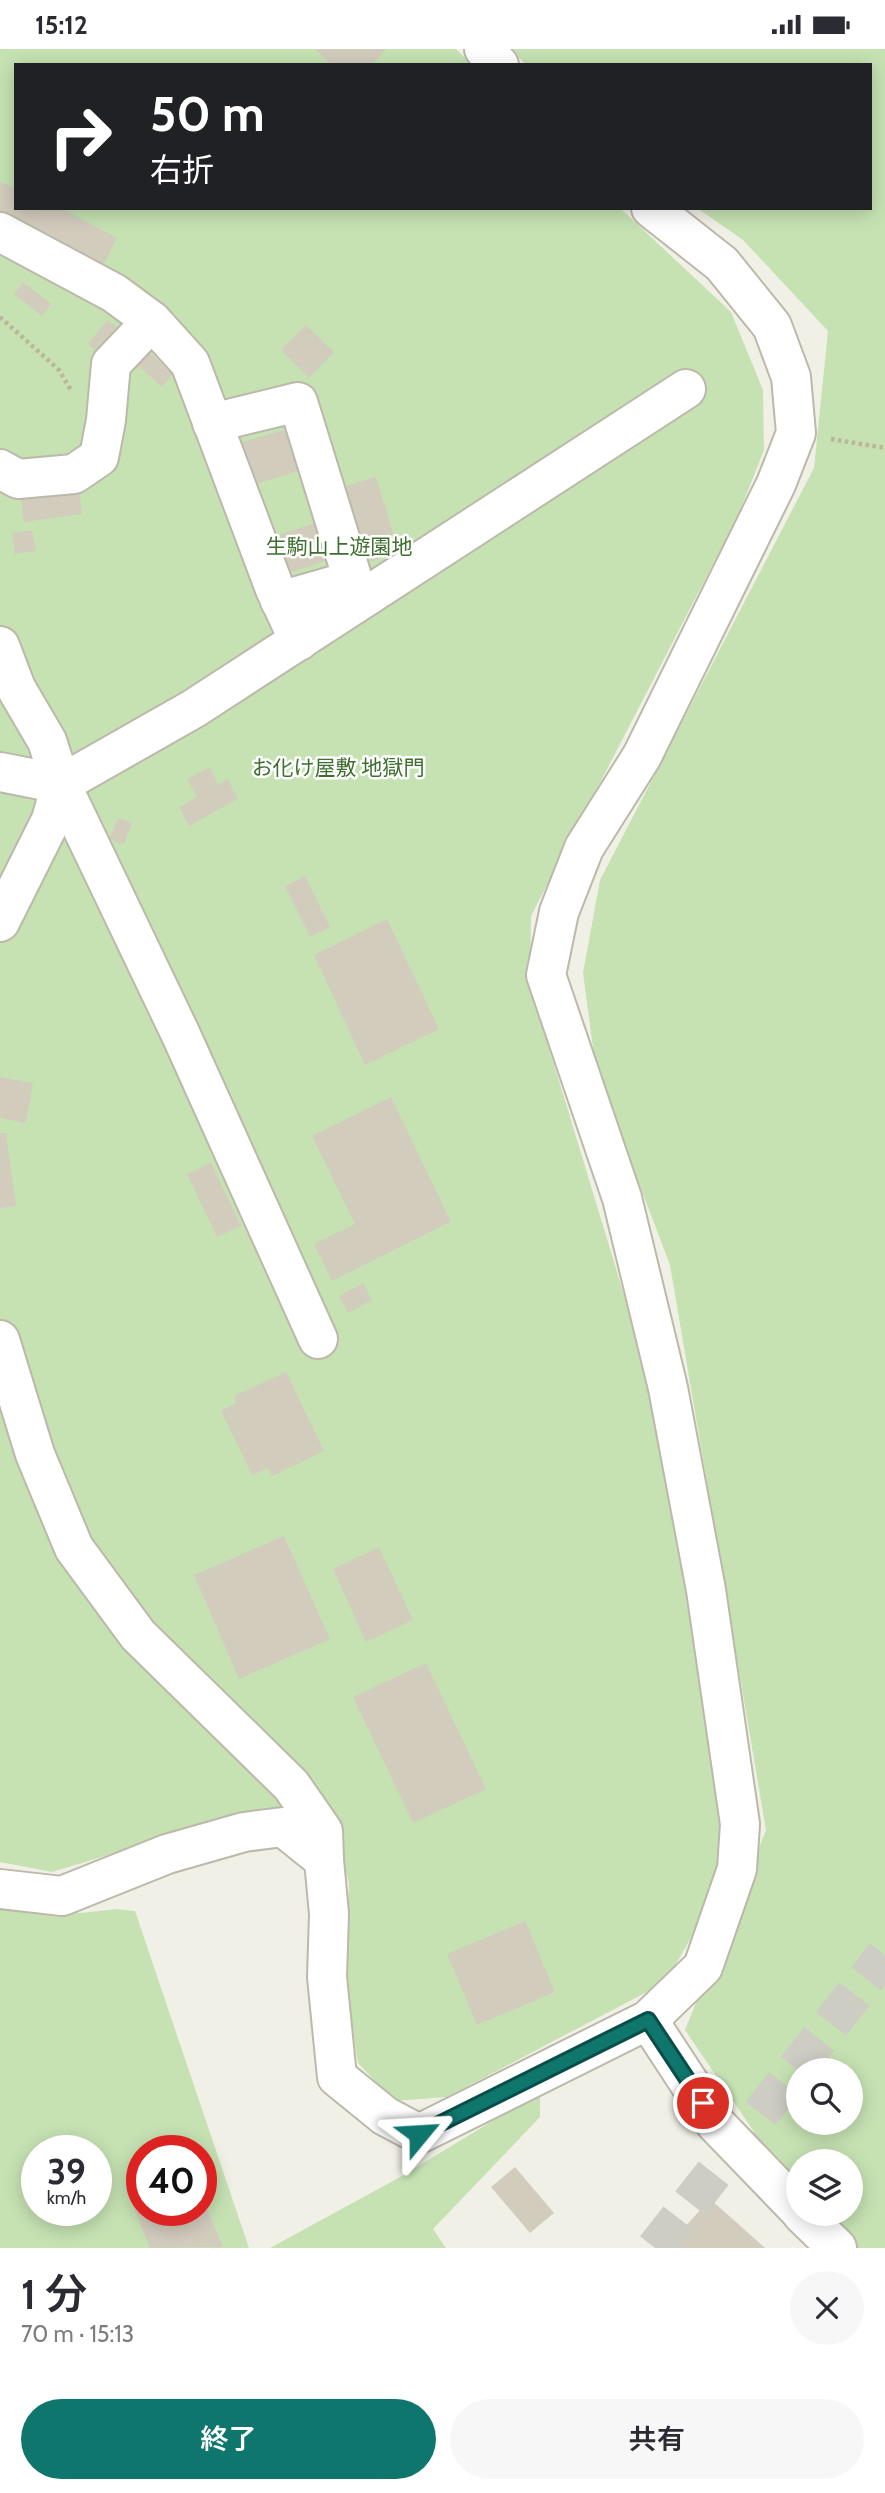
<!DOCTYPE html>
<html lang="ja">
<head>
<meta charset="utf-8">
<style>
	body { margin:0; font-family:Cabin,"Noto Sans JP",sans-serif; background:#f7f7f7; color:#2b2b33; height:100vh; display:flex; flex-direction:column; font-size:26px; white-space:nowrap }
	* { box-sizing:border-box; margin:0 }
	p { font-size:23px; color:#7c7c81 }
	.icon { flex:none; width:38px; height:38px; fill:none; stroke:currentColor; stroke-width:2; stroke-linecap:round; stroke-linejoin:round }
	.map { position:relative; height:2199px; overflow:hidden }
	.sheet { display:flex; flex-direction:column; background:#fff; flex:1 }
	.sheet>* { flex:none }
	.guide { position:absolute; left:14px; top:14px; width:858px; height:147px; border-radius:0px; box-shadow:0 4px 18px #0003; background:#202124; color:#fff; overflow:hidden }
	.controls { position:absolute; left:786px; top:2009px; display:grid; gap:14px }
	.controls a { display:grid; place-items:center; width:77px; height:77px; border-radius:50%; background:#fff; box-shadow:0 4px 18px #0003; font-size:35px }
	.speed { position:absolute; left:21px; top:2086px; display:flex; gap:14px; font-size:35px; font-weight:700; text-align:center }
	.speed>* { display:grid; place-content:center; width:91px; height:91px; border-radius:50%; background:#fff; box-shadow:0 4px 18px #0003; line-height:1 }
	.speed small { font-size:18px; font-weight:400 }
	.speed .limit { border:10px solid #d22; background:#fff; color:#111 }
	.pin { position:absolute; display:grid; place-items:center; width:60px; height:60px; color:#fff; margin:-30px; border:4px solid #fff; border-radius:50%; box-shadow:0 2px 7px #0007 }
	.me { position:absolute; width:77px; margin:-38px; rotate:63deg; stroke-linejoin:round; filter:drop-shadow(0 0 5px #0008) }
	.turn { display:flex; align-items:center; gap:24px; height:147px; padding:0 21px; font-size:32px }
	.turn .icon { width:91px; height:91px; stroke-width:2.5 }
	.turn b { display:block; font-size:49px; line-height:60px }
	.round { display:grid; place-items:center; flex:none; width:74px; height:74px; border-radius:37px; background:#f7f7f7 }
	.head { display:flex; align-items:center; justify-content:space-between; height:119px; padding:0 21px }
	h1 { font-size:42px; font-weight:600; line-height:52px }
	.button { display:flex; gap:14px; margin-top:auto; padding:14px 21px }
	.button a { flex:1; height:80px; border-radius:42px; background:#0f766e; color:#fff; font-size:28px; font-weight:600; line-height:80px; text-align:center }
	.button a+a { background:#f7f7f7; color:#2b2b33 }
	.status { display:flex; justify-content:space-between; align-items:center; height:49px; padding:0 35px; background:#fff; direction:ltr }
	.status svg { height:19px; fill:currentColor }
	.map>svg:first-child { display:block }
	.green { fill:#c6e2b3; fill-rule:evenodd }
	.building { fill:#d2ccbd }
	.lines { fill:none; stroke-linecap:round; stroke-linejoin:round }
	.highway-tunnel { stroke:#cecdc3; stroke-width:38; stroke-dasharray:38 19; stroke-linecap:butt }
	.minor-casing { stroke:#bcb8aa; stroke-width:42 }
	.path { stroke:#bcb59c; stroke-width:4.5; stroke-dasharray:3.5 3.5; stroke-linecap:butt }
	.minor { stroke:#fff; stroke-width:38 }
	.route-casing { stroke:#0a4d48; stroke-width:18 }
	.route { stroke:#0f766e; stroke-width:12 }
	.labels { text-anchor:middle; stroke-width:5; stroke-linejoin:round; paint-order:stroke }
	.park-label { font-size:21px; fill:#3f6f2f; stroke:#fff }
</style>
</head>
<body>
<div class="status"><b>15:12</b><svg viewBox="0 0 49 12"><path d="M0 12V9h3v3zM5 12V6h3v6zM10 12V3h3v9zM15 12V0h3v12zM26 1h20v11H26zM47 4h2v5h-2z"/></svg></div>
<div class="map">
<svg width="885" height="2199" viewBox="0 0 885 2199">
	<rect width="100%" height="100%" fill="#f1f0e6"/>
	<g class="green">
		<path d="M 0,0 L 456,0 L 472,16 L 16,16 L 16,159 L 620,159 L 731,263 L 763,341 L 764,401 L 737,469 L 531,867 L 530,936 L 648,1325 L 718,1693 L 721,1835 L 666,1933 L 447,2048 L 394,2052 L 358,2014 L 344,1928 L 349,1835 L 334,1774 L 255,1762 L 52,1823 L 0,1813 Z"/>
		<path d="M 511,0 L 885,0 L 885,2199 L 854,2199 L 821,2165 L 850,2165 L 850,2112 L 798,2112 L 798,2140 L 780,2121 L 685,1981 L 766,1781 L 670,1216 L 596,1021 L 583,924 L 600,831 L 814,419 L 828,282 L 743,191 L 697,159 L 870,159 L 870,16 L 526,16 ZM 798,2021 L 850,2021 L 850,2074 L 798,2074 Z"/>
		<path d="M 0,1849 L 80,1864 L 117,1860 L 135,1862 L 249,2199 L 0,2199 ZM 37,2102 L 96,2102 L 96,2161 L 37,2161 ZM 142,2102 L 201,2102 L 201,2161 L 142,2161 Z"/>
		<path d="M 540,2043 L 540,2068 L 433,2180 L 446,2199 L 270,2199 L 402,2127 Z"/>
	</g>
	<g class="building">
		<path d="M 315,0 L 386,0 L 372,16 L 332,16 Z"/>
		<path d="M 0,133 L 16,139 L 16,159 L 61,159 L 117,189 L 103,216 L 32,178 L 0,168 Z"/>
		<path d="M 23,233 L 51,255 L 42,267 L 14,245 Z"/>
		<path d="M 107,271 L 121,281 L 102,306 L 88,295 Z"/>
		<path d="M 306,276 L 334,303 L 309,329 L 281,301 Z"/>
		<path d="M 142,297 L 173,325 L 162,338 L 131,310 Z"/>
		<path d="M 284,381 L 299,422 L 252,436 L 244,415 L 249,413 L 242,393 Z"/>
		<path d="M 376,428 L 399,503 L 368,513 L 346,437 Z"/>
		<path d="M 79,438 L 82,465 L 24,473 L 20,445 Z"/>
		<path d="M 319,473 L 331,510 L 289,524 L 277,486 Z"/>
		<path d="M 32,481 L 36,502 L 15,505 L 12,484 Z"/>
		<path d="M 210,718 L 218,736 L 228,730 L 238,750 L 189,777 L 179,758 L 197,748 L 187,730 Z"/>
		<path d="M 118,769 L 132,774 L 124,795 L 109,790 Z"/>
		<path d="M 305,827 L 330,878 L 310,888 L 285,837 Z"/>
		<path d="M 387,870 L 439,980 L 365,1016 L 314,906 Z"/>
		<path d="M 0,1028 L 33,1034 L 26,1074 L 0,1069 Z"/>
		<path d="M 391,1048 L 451,1173 L 332,1232 L 314,1195 L 355,1175 L 312,1087 Z"/>
		<path d="M 0,1084 L 6,1084 L 16,1157 L 0,1159 Z"/>
		<path d="M 211,1114 L 241,1177 L 217,1188 L 187,1125 Z"/>
		<path d="M 363,1234 L 372,1251 L 348,1264 L 339,1247 Z"/>
		<path d="M 286,1323 L 324,1402 L 272,1427 L 268,1419 L 252,1426 L 221,1362 L 236,1354 L 234,1347 Z"/>
		<path d="M 284,1487 L 330,1590 L 239,1630 L 194,1526 Z"/>
		<path d="M 379,1498 L 413,1571 L 366,1593 L 333,1520 Z"/>
		<path d="M 426,1614 L 486,1740 L 413,1774 L 353,1648 Z"/>
		<path d="M 525,1872 L 555,1943 L 477,1976 L 447,1905 Z"/>
		<path d="M 515,2118 L 554,2164 L 530,2184 L 491,2138 Z"/>
		<path d="M 142,2132 L 142,2161 L 201,2161 L 201,2145 L 223,2198 L 150,2199 L 126,2139 Z"/>
		<path d="M 710,2150 L 765,2199 L 666,2199 Z"/>
	</g>
	<g class="lines">
		<path class="highway-tunnel" d="M 655,2199 L 885,1906"/>
		<g class="minor-casing">
			<g id="minor">
				<path d="M 484,0 L 499,16"/>
				<path d="M 0,183 L 114,244 L 152,272 L 111,315 L 106,371 L 99,408 L 74,425 L 18,430 L 0,420"/>
				<path d="M 152,272 L 190,314 L 275,540 L 299,592"/>
				<path d="M 212,374 L 298,353 L 353,531 L 280,552"/>
				<path d="M 0,597 L 16,639 L 47,692 L 61,735 L 193,660 L 686,340"/>
				<path d="M 0,723 L 61,735 L 181,986 L 318,1290"/>
				<path d="M 0,873 L 51,771 L 61,735"/>
				<path d="M 0,1291 L 35,1405 L 74,1499 L 138,1586 L 291,1736 L 323,1782 L 324,1811"/>
				<path d="M 0,1840 L 62,1847 L 167,1805 L 244,1783 L 283,1778 L 324,1811 L 329,1865 L 327,1928 L 337,2028 L 385,2067 L 419,2085 L 648,1971 L 703,1918 L 737,1820 L 740,1775 L 706,1541 L 668,1339 L 622,1149 L 546,926 L 559,863 L 584,799 L 642,707 L 776,435 L 796,384 L 791,328 L 772,277 L 722,215 L 651,159"/>
				<path d="M 648,1971 L 716,2075 L 798,2160"/>
				<path d="M 802,2165 L 837,2199"/>
			</g>
		</g>
		<g class="path">
			<path d="M 0,268 L 59,321 L 72,343"/>
			<path d="M 831,390 L 885,399"/>
		</g>
		<use href="#minor" class="minor"/>
	</g>
	<g class="lines">
		<g class="route-casing">
			<path id="route" d="M 419,2085 L 648,1971 L 703,2054"/>
		</g>
		<use href="#route" class="route"/>
	</g>
	<g class="labels">
		<g class="park-label">
			<text x="339" y="505">生駒山上遊園地</text>
			<text x="338" y="726">お化け屋敷 地獄門</text>
		</g>
	</g>
</svg>
<div class="controls">
<a><svg class="icon" aria-label="search" viewBox="0 0 24 24"><circle cx="10" cy="10" r="6"/><path d="M15 15l6 6"/></svg></a>
<a><svg class="icon" aria-label="layers" viewBox="0 0 24 24"><path d="M12 4l9 5-9 5-9-5zM3 14l9 5 9-5"/></svg></a>
</div>
<div class="speed"><div>39<small>km/h</small></div><div class="limit">40</div></div>
<div class="pin" style="left:703px;top:2054px;background:#d93025"><svg class="icon" aria-label="arrive" viewBox="0 0 24 24"><path d="M6 21V4h12l-3 4 3 4H6"/></svg></div>
<svg class="me" style="left:419px;top:2085px" viewBox="-20 -20 40 40"><path d="M0-17L14 15 0 8-14 15z" fill="#0f766e" stroke="#fff" stroke-width="4"/></svg>
<div class="guide">
<div class="turn"><svg class="icon" aria-label="right" viewBox="0 0 24 24"><path d="M7 20v-9h11M14 6l5 5-5 5"/></svg><div><b>50 m</b>右折</div></div>
</div>
</div>
<section class="sheet">
<div class="head"><div><h1>1 分</h1><p>70 m · 15:13</p></div><a class="round"><svg class="icon" aria-label="close" viewBox="0 0 24 24"><path d="M6 6l12 12M18 6L6 18"/></svg></a></div>
<div class="button"><a>終了</a><a>共有</a></div>
</section>
</body>
</html>
